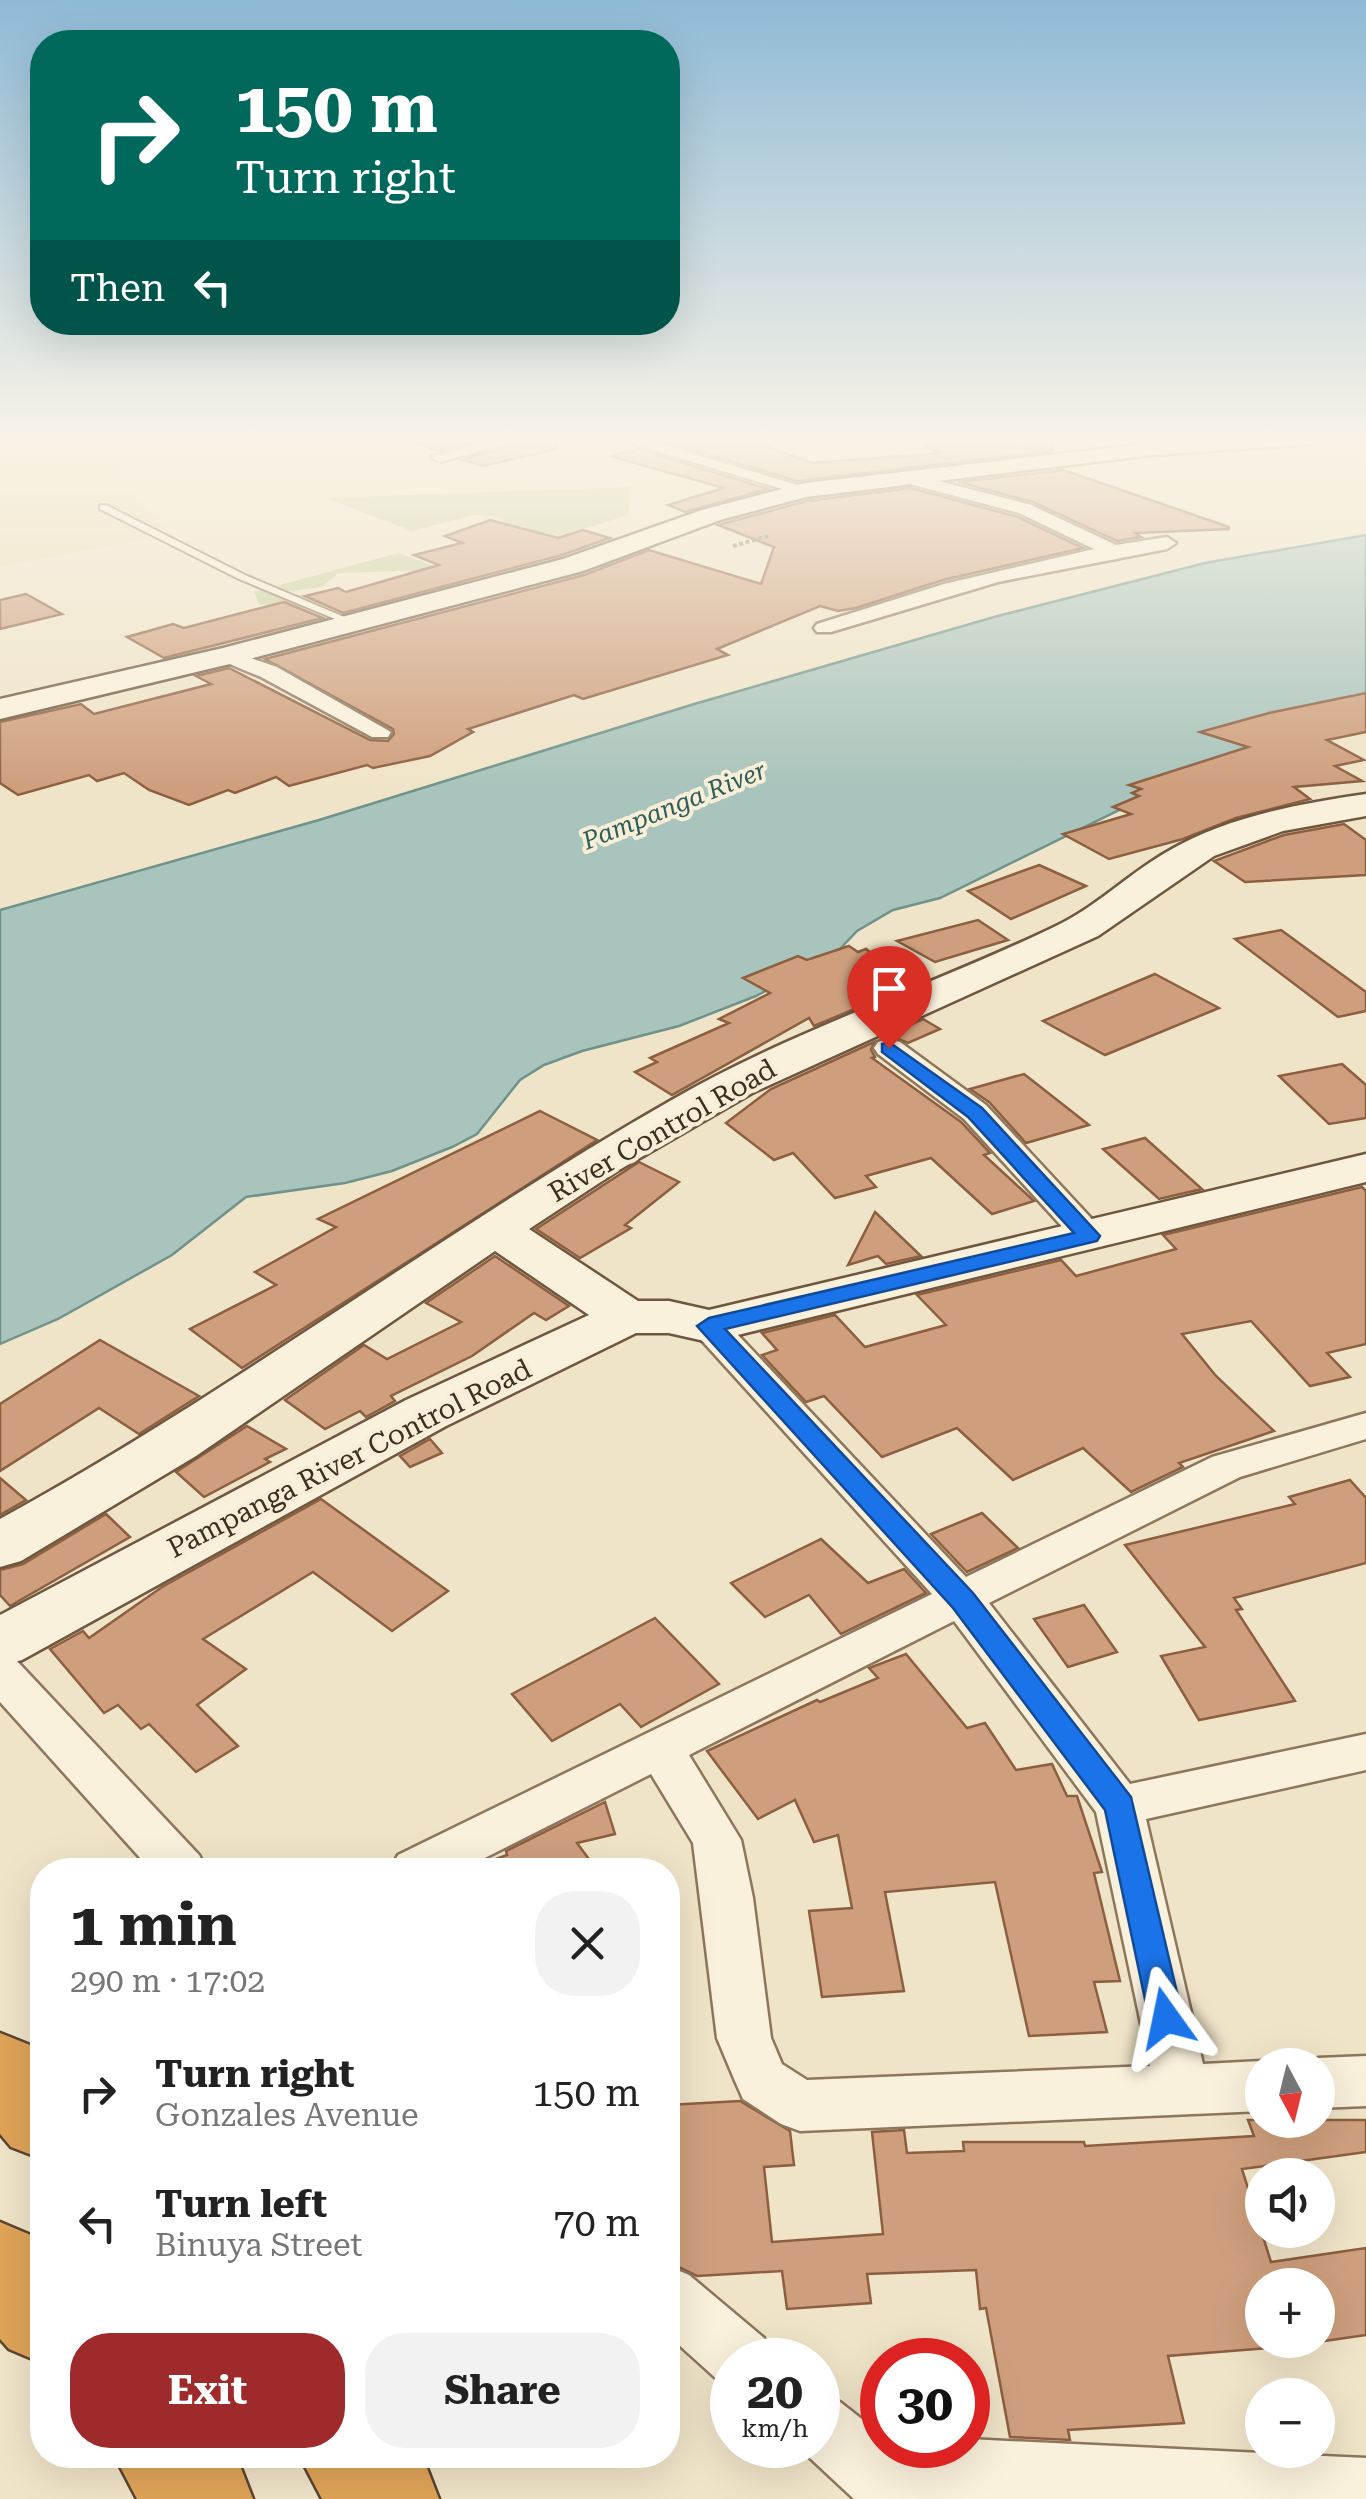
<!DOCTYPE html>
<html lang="en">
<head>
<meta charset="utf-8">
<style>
	body { margin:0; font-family:"Roboto Serif",serif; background:#f2f2f2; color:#222; height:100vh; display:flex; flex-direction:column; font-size:38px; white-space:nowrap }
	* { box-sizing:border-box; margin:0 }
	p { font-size:32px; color:#767676 }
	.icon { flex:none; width:55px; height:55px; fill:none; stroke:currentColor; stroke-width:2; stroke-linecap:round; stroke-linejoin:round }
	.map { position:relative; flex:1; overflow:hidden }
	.side { position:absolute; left:30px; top:1858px; width:650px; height:610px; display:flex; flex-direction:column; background:#fff; border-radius:40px; box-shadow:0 10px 40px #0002 }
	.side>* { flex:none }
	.hud { position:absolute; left:30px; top:30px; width:650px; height:305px; border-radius:40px; box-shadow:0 10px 40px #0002; background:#00695c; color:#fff; overflow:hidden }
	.needle { width:65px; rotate:173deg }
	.tools { position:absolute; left:1245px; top:2048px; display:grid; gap:20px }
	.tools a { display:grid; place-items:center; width:90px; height:90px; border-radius:50%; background:#fff; box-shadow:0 10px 40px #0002; font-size:50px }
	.speed { position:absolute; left:710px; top:2338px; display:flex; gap:20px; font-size:50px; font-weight:700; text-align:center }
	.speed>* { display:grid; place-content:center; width:130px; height:130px; border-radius:50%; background:#fff; box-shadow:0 10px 40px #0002; line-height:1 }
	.speed small { font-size:25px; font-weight:400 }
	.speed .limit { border:15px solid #d22; background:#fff; color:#111 }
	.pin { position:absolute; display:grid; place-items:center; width:85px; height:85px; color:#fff; margin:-102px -42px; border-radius:50% 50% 50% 0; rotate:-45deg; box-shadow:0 0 10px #0007 }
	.pin .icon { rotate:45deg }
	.me { position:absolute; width:110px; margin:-55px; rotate:348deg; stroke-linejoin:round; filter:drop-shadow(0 0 8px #0008) }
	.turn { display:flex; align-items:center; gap:35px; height:210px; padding:0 40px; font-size:45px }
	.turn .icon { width:130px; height:130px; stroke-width:2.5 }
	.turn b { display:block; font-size:70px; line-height:85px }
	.then { display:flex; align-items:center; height:95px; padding:0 40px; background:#0003; gap:20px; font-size:38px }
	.round { display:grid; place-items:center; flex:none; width:105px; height:105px; border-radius:40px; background:#f2f2f2 }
	.summary { display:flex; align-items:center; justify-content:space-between; height:170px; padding:0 40px }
	h1 { font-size:60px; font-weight:700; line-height:75px }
	.cta { display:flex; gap:20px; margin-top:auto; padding:20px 40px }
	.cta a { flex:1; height:115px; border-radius:40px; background:#9e2a2b; color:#fff; font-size:40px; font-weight:700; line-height:115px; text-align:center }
	.cta a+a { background:#f2f2f2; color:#222 }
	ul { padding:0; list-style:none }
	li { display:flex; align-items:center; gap:30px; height:130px; padding:0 40px }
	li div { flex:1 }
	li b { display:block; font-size:38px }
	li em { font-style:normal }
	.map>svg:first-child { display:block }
	.farmland { fill:#e6deb5 }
	.green { fill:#c9cf9b }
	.water { fill:#a9c4bc; stroke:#6f938a; stroke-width:2.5 }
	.building { fill:#cf9f7d; stroke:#8d5f41; stroke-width:2.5; fill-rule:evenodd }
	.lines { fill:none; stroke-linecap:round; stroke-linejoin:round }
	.lane-casing { stroke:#8d765c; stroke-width:4 }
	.street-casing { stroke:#8d765c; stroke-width:5 }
	.secondary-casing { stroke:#6f573f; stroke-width:5 }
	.highway-casing { stroke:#5b4430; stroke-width:5 }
	.path { stroke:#8d765c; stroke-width:4; stroke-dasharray:4 2.5; stroke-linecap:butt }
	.lane { fill:#faf1dc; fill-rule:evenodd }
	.street { fill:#faf1dc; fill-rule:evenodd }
	.secondary { fill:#faf1dc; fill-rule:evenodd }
	.highway { fill:#e0a458; fill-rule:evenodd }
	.route { fill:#1a73e8; stroke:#114b97; stroke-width:2.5 }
	.labels { text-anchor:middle; stroke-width:8; stroke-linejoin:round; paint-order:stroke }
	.far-water-label { font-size:25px; font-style:italic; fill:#2f5d5a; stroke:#f7eed8 }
	.street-label { font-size:28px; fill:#3d2e20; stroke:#f7eed8 }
</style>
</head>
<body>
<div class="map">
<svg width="1366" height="2499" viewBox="0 0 1366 2499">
	<rect width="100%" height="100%" fill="#f0e4c8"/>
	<path class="farmland" d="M 0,437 L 301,437 L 111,474 L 170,534 L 0,567 Z"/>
	<g class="green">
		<path d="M 630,487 L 628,515 L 558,537 L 512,528 L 499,517 L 473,515 L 412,531 L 326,498 Z"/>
		<path d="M 398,553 L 446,570 L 423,575 L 405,571 L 338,573 L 322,587 L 282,592 L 328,600 L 299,609 L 259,604 L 254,592 Z"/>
	</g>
	<path class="water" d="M 1366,535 L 1366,702 L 1264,739 L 940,898 L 893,910 L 857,931 L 838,951 L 756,996 L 679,1026 L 582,1051 L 544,1065 L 520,1080 L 477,1134 L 452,1147 L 392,1171 L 345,1183 L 246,1197 L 172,1255 L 58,1319 L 0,1344 L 0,910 L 319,820 L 691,705 L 994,617 L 1205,563 Z"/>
	<g class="building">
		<path d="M 414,437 L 488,437 L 438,451 L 413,442 Z"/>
		<path d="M 538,437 L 556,437 L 557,449 L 483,466 L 463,460 Z"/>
		<path d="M 687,437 L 710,437 L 738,445 L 755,442 L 812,463 L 940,453 L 925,446 L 989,437 L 1051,437 L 1053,451 L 797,481 L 667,442 Z"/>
		<path d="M 638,449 L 768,489 L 685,512 L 668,505 L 724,488 L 610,456 Z"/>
		<path d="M 1063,470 L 1229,527 L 1229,529 L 1135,533 L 1141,537 L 1117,541 L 1033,502 L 959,482 Z"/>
		<path d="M 910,488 L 1018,517 L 1083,548 L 943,580 L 856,608 L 838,611 L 820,606 L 717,649 L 728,655 L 583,699 L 574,695 L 468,729 L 473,732 L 430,756 L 373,768 L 367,765 L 289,786 L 276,777 L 235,793 L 228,790 L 189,805 L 149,790 L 124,773 L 97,781 L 89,775 L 18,795 L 0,783 L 0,722 L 81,704 L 94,714 L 211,684 L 196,676 L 229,668 L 370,740 L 388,741 L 394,734 L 393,729 L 265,659 L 584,575 L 649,550 L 761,584 L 774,547 L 718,525 L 807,501 Z"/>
		<path d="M 490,520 L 558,538 L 583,530 L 610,538 L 562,555 L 343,613 L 305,596 L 338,588 L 346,592 L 439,565 L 414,555 L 462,543 L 445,536 Z"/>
		<path d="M 26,594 L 62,614 L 0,629 L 0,600 Z"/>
		<path d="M 284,602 L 323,618 L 164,658 L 127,637 L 173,624 L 184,628 Z"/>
		<path d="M 1366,693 L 1366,732 L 1327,740 L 1364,760 L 1335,766 L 1362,781 L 1294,787 L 1310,799 L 1236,818 L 1183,839 L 1109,859 L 1063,834 L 1131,814 L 1113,807 L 1139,796 L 1132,793 L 1141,789 L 1129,785 L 1248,747 L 1200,732 L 1269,713 Z"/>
		<path d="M 1344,824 L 1366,840 L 1366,875 L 1245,882 L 1214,861 L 1284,835 Z"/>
		<path d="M 1039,865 L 1086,886 L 1011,919 L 968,891 Z"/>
		<path d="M 978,920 L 1008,940 L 935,962 L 897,941 Z"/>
		<path d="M 1281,930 L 1366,992 L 1366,1011 L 1338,1017 L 1235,939 Z"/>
		<path d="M 849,946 L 858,952 L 866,949 L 903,978 L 869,989 L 883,997 L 814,1026 L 809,1018 L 672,1095 L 635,1072 L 657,1062 L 650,1058 L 729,1023 L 719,1019 L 770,993 L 743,978 L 798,956 L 807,960 Z"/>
		<path d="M 1155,974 L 1219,1008 L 1105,1055 L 1043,1021 Z"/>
		<path d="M 923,1019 L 940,1029 L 908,1043 L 888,1035 Z"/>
		<path d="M 874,1042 L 871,1050 L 875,1057 L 872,1058 L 961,1122 L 990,1153 L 984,1155 L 1034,1201 L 992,1214 L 931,1158 L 866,1176 L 876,1187 L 835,1198 L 793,1153 L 774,1160 L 726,1123 L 771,1089 Z"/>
		<path d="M 1342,1064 L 1366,1085 L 1366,1118 L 1329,1124 L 1279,1076 Z"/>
		<path d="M 1024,1074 L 1089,1125 L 1026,1143 L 989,1102 L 970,1089 Z"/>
		<path d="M 540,1111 L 597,1140 L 242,1368 L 190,1329 L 276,1285 L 255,1272 L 336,1227 L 318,1219 Z"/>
		<path d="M 1145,1138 L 1202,1189 L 1159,1199 L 1103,1149 Z"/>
		<path d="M 639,1162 L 679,1182 L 625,1225 L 631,1228 L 580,1258 L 536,1229 Z"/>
		<path d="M 1362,1187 L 1366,1191 L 1366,1344 L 1327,1353 L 1350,1377 L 1310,1386 L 1251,1321 L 1182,1334 L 1216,1376 L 1274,1431 L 1179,1463 L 1183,1467 L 1131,1492 L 1083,1448 L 1013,1480 L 957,1428 L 882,1457 L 824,1396 L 806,1402 L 762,1355 L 777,1350 L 762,1333 L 835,1315 L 865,1347 L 946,1325 L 917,1295 L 1061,1260 L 1076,1276 L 1176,1249 L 1163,1235 Z"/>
		<path d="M 875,1212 L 921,1256 L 886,1264 L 878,1256 L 848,1265 Z"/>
		<path d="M 495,1256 L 569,1306 L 546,1320 L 534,1313 L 472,1356 L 391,1396 L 395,1401 L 366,1417 L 360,1411 L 325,1429 L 285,1400 L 364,1345 L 387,1359 L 461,1322 L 426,1303 Z"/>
		<path d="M 100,1340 L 199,1396 L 139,1434 L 99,1408 L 0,1471 L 0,1404 Z"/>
		<path d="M 247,1426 L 286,1449 L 265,1459 L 270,1462 L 204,1497 L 176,1472 Z"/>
		<path d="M 430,1439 L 442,1453 L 410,1467 L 400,1456 Z"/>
		<path d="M 0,1478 L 26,1500 L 0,1515 Z"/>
		<path d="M 1350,1480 L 1366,1498 L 1366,1563 L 1234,1598 L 1242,1609 L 1236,1610 L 1295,1701 L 1199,1720 L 1161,1656 L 1205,1647 L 1125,1545 L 1295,1504 L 1289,1497 Z"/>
		<path d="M 321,1499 L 448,1591 L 392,1631 L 313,1572 L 203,1639 L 246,1669 L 197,1705 L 238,1746 L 196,1772 L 149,1724 L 141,1729 L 118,1705 L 104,1713 L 50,1649 L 83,1631 L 89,1638 L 162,1587 Z"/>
		<path d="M 982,1513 L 1018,1548 L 967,1572 L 931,1534 Z"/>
		<path d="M 106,1514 L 130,1537 L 10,1606 L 0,1595 L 0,1570 L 23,1564 Z"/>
		<path d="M 821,1539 L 868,1583 L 904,1569 L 926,1593 L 841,1634 L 809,1595 L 765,1617 L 731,1583 Z"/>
		<path d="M 1084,1605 L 1117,1652 L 1068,1667 L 1034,1619 Z"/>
		<path d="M 655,1618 L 719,1684 L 641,1727 L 620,1704 L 552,1741 L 512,1694 Z"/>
		<path d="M 906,1654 L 967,1728 L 985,1723 L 1016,1770 L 1052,1764 L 1067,1796 L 1077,1796 L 1102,1872 L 1094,1873 L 1120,1981 L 1094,1982 L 1107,2032 L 1029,2036 L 995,1882 L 885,1892 L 904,1991 L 822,1997 L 809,1911 L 852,1908 L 838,1835 L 814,1842 L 795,1800 L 758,1819 L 707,1751 L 817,1700 L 820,1702 L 878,1678 L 869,1668 Z"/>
		<path d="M 605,1802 L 615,1834 L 577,1843 L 597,1870 L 480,1870 L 479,1865 L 507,1855 L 506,1851 Z"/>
		<path d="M 740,2101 L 790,2131 L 794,2165 L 764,2167 L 772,2242 L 883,2234 L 872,2132 L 904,2130 L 907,2153 L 964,2151 L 963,2142 L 1084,2142 L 1085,2146 L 1254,2136 L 1248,2120 L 1366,2120 L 1366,2152 L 1242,2169 L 1271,2262 L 1366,2248 L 1366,2335 L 1283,2347 L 1168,2356 L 1184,2423 L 1068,2430 L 1070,2440 L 1010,2437 L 986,2308 L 980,2309 L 976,2270 L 867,2274 L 871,2303 L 787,2309 L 782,2271 L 697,2276 L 668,2262 L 668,2105 ZM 1262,2285 L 1318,2285 L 1318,2340 L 1262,2340 Z"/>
	</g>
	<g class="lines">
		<g class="lane-casing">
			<path id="lane" d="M 100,505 L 106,505 L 245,575 L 356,622 L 347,624 L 239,579 L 100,509 Z"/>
		</g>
		<g class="street-casing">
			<g id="street">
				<path d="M 503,437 L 534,437 L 439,462 L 431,457 Z"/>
				<path d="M 610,437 L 637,437 L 814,490 L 799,494 Z"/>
				<path d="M 908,473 L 1031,505 L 1116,545 L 1167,537 L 1176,543 L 1167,549 L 998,582 L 831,632 L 817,632 L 814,628 L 817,624 L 944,584 L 1094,549 L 1019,513 L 902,482 L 902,474 Z"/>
				<path d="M 227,650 L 277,667 L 391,732 L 388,737 L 372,737 L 261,677 L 220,660 L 216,656 L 220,652 Z"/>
				<path d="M 889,1039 L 900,1042 L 986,1105 L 1101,1229 L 1106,1236 L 1101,1243 L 1089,1246 L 1077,1243 L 964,1119 L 878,1054 L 874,1048 L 878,1042 Z"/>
				<path d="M 709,1315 L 722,1318 L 966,1577 L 1212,1457 L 1366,1413 L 1366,1439 L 1240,1477 L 989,1603 L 1130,1784 L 1366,1734 L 1366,1770 L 1146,1819 L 1203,2064 L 1262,2061 L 1272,2065 L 1262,2065 L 1262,2111 L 800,2131 L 781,2124 L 743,2099 L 735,2081 L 717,2038 L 693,1843 L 651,1774 L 461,1870 L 390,1870 L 398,1855 L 932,1594 L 696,1334 L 691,1326 L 696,1318 ZM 954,1621 L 1096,1812 L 1150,2066 L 807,2080 L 782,2064 L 771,2038 L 753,1898 L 741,1840 L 689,1755 Z"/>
				<path d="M 0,1655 L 16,1660 L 199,1855 L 207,1870 L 151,1870 L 0,1702 Z"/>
				<path d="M 1366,2056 L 1366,2106 L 1318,2108 L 1318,2065 L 1300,2065 L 1318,2058 Z"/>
				<path d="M 668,2266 L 689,2275 L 764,2338 L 772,2360 L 732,2360 L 732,2387 L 720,2382 L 668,2335 Z"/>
				<path d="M 818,2393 L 840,2402 L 882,2435 L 882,2445 L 968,2445 L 968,2439 L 1366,2458 L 1366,2499 L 854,2499 L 796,2445 L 818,2445 Z"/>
			</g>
		</g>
		<g class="secondary-casing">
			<g id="secondary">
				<path d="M 1207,437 L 1324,437 L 1313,444 L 1153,455 L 806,497 L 720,520 L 583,571 L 238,662 L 0,719 L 0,699 L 223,648 L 563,559 L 702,510 L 805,483 Z"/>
				<path d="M 1366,794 L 1366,816 L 1283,831 L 1214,856 L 1098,936 L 752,1093 L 619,1170 L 529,1229 L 638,1301 L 669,1301 L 709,1310 L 1366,1154 L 1366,1182 L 709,1342 L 669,1333 L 636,1333 L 446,1426 L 22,1660 L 0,1666 L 0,1615 L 406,1400 L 589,1315 L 495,1251 L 196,1456 L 21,1561 L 0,1567 L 0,1519 C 231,1393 441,1232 670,1101 C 792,1030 927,988 1054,927 C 1095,908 1126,876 1165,853 C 1225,817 1297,804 1366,794 Z"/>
			</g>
		</g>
		<g class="highway-casing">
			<g id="highway">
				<path d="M 0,2033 L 30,2045 L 42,2058 L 42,2159 L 11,2147 L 0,2134 Z"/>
				<path d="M 0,2222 L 33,2236 L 42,2247 L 42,2363 L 9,2349 L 0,2339 Z"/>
				<path d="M 114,2455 L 231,2455 L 239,2463 L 253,2499 L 137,2499 Z"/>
				<path d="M 299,2455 L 417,2455 L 425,2463 L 439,2499 L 322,2499 Z"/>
			</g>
		</g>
		<path class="path" d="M 733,546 L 768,536"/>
		<use href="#lane" class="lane"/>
		<use href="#street" class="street"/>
		<use href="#secondary" class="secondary"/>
		<use href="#highway" class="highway"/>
	</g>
	<linearGradient id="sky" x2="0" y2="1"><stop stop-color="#8fbad6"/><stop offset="0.56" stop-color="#f8f3e6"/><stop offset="1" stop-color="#f8f3e6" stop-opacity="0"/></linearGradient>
	<rect width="1366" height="787" fill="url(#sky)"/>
	<path class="route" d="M 889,1042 L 982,1108 L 1100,1236 L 1097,1241 L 725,1329 L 973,1593 L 1131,1797 L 1183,2018 L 1178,2029 L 1166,2034 L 1154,2029 L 1149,2018 L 1105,1810 L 953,1608 L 697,1326 L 709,1318 L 1074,1233 L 968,1117 L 882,1052 L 882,1044 Z"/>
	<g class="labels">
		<g class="far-water-label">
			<text transform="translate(674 805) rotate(-22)" y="9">Pampanga River</text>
		</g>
		<g class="street-label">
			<text transform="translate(662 1130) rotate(-30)" y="10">River Control Road</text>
			<text transform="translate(349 1458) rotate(-27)" y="10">Pampanga River Control Road</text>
		</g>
	</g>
</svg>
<div class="tools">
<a><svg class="needle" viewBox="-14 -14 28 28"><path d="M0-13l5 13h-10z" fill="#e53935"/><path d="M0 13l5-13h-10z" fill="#767676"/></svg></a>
<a><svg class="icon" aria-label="sound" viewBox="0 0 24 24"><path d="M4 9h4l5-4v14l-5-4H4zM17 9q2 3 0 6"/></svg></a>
<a>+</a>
<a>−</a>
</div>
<div class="speed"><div>20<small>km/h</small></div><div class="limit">30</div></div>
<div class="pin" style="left:889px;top:1048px;background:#d93025"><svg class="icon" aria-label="arrive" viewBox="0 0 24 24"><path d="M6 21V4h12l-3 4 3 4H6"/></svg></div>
<svg class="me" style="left:1166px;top:2018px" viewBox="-20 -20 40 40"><path d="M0-17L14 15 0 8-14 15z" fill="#1a73e8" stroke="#fff" stroke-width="4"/></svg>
<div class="hud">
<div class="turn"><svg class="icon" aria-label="right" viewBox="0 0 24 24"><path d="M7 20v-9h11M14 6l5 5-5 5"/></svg><div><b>150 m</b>Turn right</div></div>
<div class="then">Then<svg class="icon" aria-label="left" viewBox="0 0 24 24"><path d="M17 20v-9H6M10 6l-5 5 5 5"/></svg></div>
</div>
<section class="side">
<div class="summary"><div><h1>1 min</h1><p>290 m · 17:02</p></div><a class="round"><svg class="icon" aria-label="close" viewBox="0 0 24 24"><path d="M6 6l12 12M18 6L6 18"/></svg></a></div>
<ul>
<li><svg class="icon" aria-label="right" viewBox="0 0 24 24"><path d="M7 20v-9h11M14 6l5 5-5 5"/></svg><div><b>Turn right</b><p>Gonzales Avenue</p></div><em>150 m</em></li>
<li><svg class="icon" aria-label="left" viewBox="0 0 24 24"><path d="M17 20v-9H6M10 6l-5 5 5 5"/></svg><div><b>Turn left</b><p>Binuya Street</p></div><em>70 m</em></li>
</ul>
<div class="cta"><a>Exit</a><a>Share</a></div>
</section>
</div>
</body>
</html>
